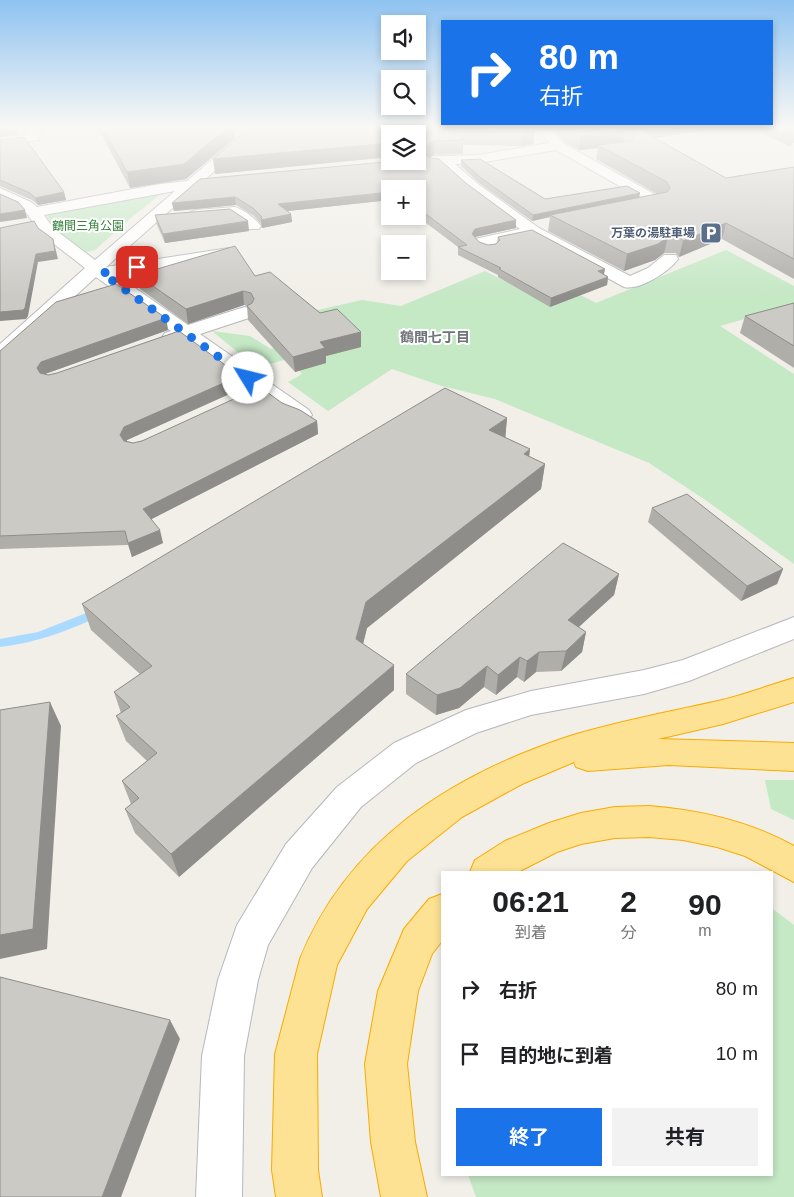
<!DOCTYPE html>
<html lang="ja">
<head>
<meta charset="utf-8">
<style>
	body { margin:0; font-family:Arial,"Noto Sans JP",sans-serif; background:#f2f2f2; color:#202124; height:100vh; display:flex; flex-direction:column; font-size:19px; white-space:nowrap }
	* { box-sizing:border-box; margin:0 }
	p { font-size:16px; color:#757577 }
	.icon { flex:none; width:28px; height:28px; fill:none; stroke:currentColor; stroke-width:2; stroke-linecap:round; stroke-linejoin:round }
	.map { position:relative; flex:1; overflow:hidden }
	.sheet { position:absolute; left:441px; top:871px; width:332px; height:305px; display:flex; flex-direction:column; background:#fff; border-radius:0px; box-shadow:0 2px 8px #0003 }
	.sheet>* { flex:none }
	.hud { position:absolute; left:441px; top:20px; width:332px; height:105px; border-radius:0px; box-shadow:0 2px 8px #0003; background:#1a73e8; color:#fff; overflow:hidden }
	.fabs { position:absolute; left:381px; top:15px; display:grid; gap:10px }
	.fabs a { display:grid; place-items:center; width:45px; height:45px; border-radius:0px; background:#fff; box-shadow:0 2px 8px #0003; font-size:25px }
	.pin { position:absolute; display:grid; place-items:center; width:42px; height:42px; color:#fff; margin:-21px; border-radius:10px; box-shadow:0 2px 8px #0006 }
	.me { position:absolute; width:55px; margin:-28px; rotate:306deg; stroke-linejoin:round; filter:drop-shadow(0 0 4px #0008) }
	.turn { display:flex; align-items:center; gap:18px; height:105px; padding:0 15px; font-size:22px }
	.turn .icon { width:65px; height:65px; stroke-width:2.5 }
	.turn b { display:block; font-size:35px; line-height:42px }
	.eta { display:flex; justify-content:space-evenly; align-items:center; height:85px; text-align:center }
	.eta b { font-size:30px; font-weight:700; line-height:35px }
	.action { display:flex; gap:10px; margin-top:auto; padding:10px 15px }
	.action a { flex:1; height:58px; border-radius:0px; background:#1a73e8; color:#fff; font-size:20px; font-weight:700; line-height:58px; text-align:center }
	.action a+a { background:#f2f2f2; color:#202124 }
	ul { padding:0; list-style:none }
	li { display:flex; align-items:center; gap:15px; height:65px; padding:0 15px }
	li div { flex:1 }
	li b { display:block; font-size:19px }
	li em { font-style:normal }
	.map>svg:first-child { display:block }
	.green { fill:#c5e8c5 }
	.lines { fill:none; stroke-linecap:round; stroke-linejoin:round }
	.stream { fill:#aadaff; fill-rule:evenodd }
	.minor-casing { stroke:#b5b8bc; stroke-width:2 }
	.motorway-casing { stroke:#f9ab00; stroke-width:2 }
	.minor { fill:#fff; fill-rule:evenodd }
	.motorway { fill:#fde293; fill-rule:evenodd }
	.wall { fill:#afaea9 }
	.shaded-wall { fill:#8f8d8a }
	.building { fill:#cccac5; stroke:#8f8d8a }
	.route { stroke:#1a73e8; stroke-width:9; stroke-dasharray:0 16.2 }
	.labels { text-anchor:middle; stroke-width:4; stroke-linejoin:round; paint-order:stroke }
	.far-park-label { font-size:12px; fill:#348238; stroke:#fff }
	.far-service-label { font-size:12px; font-weight:bold; fill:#4e5e75; stroke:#fff; text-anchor:end }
	.far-neighbourhood-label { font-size:14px; font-weight:bold; fill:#70757a; stroke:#fff }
</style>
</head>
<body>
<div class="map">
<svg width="794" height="1197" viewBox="0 0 794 1197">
	<rect width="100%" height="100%" fill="#f1efe8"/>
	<g class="green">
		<path d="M 162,190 L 161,194 L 133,216 L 95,250 L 86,252 L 55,229 L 47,216 L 52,212 Z"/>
		<path d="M 726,250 L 794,286 L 794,305 L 720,326 L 794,374 L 794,564 L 704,499 L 649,463 L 495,399 L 442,386 L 392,369 L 328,411 L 288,382 L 302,374 L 290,358 L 257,368 L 212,331 L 250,336 L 271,349 L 298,340 L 296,315 L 362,300 L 401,306 L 485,271 L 511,284 L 538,273 L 596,303 Z"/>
		<path d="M 765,780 L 794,780 L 794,820 L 771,809 Z"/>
		<path d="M 773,909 L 794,925 L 794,1197 L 476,1197 L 468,1175 L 772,1175 Z"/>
	</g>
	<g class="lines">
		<path class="stream" d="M 99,608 L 103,609 L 104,612 L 103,615 C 69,630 37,643 0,647 L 0,639 L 38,632 Z"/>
		<g class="minor-casing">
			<g id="minor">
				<path d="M 29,128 L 41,128 L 39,140 L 0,146 L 0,138 L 28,134 Z"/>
				<path d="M 249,128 L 263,128 L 106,267 L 229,248 L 235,249 L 237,253 L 235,257 L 229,258 L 118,276 L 188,325 L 238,309 L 245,307 L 252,309 L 254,313 L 252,317 L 200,334 L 309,410 L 312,415 L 309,420 L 301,422 L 293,420 L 183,340 L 172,343 L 165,341 L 162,337 L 165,333 L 171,331 L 96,277 L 7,358 L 0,360 L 0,344 L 85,268 L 41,234 L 28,215 L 21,208 L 0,198 L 0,188 L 31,202 L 37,207 L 160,184 L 187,181 ZM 175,191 L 95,260 L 53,228 L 44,215 Z"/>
				<path d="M 538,128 L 551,128 L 563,143 L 663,199 L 665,202 L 663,205 C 653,208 639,213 629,210 L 626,207 L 629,204 L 644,200 L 556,150 L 478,163 L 455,164 L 478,184 L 539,228 L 630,276 L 648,268 L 664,255 L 676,255 L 678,259 C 669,272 639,291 624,287 L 531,236 L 494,244 L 497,248 L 495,251 L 483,251 L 473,242 L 475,239 L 520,229 L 468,190 L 440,164 L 418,165 L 411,161 L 418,161 L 418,157 L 478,155 L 549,143 Z"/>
				<path d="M 235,207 C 244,210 255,218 261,226 L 259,229 L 247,229 L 232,217 L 196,220 L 191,218 L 188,215 L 191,212 L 196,210 Z"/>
				<path d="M 794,617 L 794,639 L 689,681 L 644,694 L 531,715 L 476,733 L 416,763 L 361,807 L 312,868 L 268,945 L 258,980 L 244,1056 L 242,1197 L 196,1197 L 202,1056 L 218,980 L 237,925 L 286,844 L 337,787 L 394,743 L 466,710 L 531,691 L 644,670 L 683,660 Z"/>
			</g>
		</g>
		<g class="motorway-casing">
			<g id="motorway">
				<path d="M 794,678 L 794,702 L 723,724 L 658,739 L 794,743 L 794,771 L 669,765 L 588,771 L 576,767 L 574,762 L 522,784 L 462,817 L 407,861 L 367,909 L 337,965 L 317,1054 L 318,1170 L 322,1197 L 276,1197 L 272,1170 L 275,1054 L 300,959 C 348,841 450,776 567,737 C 618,721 670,712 722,700 C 746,694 770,685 794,678 Z"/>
				<path d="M 649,806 C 700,810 749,821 794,846 L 794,882 L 745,856 L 717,847 L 683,840 L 649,837 L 615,838 L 581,844 L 557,852 L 518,872 L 470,872 L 475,860 L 505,841 L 549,823 L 581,813 L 615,807 Z"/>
				<path d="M 442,894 L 442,941 L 432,954 L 418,991 L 407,1064 L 415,1142 L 427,1197 L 381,1197 L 371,1142 L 365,1064 L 378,991 L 404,929 L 429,899 Z"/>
			</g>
		</g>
		<use href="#minor" class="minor"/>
		<use href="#motorway" class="motorway"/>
	</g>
	<g class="wall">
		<path d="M 98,128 L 234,128 L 235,138 L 186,179 L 130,188 Z"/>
		<path d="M 338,128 L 535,128 L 533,144 L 521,146 L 463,145 L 463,154 L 434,155 L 429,158 L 516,228 L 475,237 L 479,242 L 488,245 L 496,244 L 497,242 L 498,237 L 605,269 L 604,274 L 608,277 L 607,285 L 550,307 L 498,277 L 498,275 L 458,255 L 458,247 L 417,216 L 418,189 L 390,189 L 390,200 L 287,211 L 291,214 L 292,222 L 262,228 L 261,224 L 254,216 L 236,205 L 174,211 L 172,203 L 418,161 L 421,157 L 418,155 L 418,134 L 390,134 L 390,157 L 215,174 L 340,131 Z"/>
		<path d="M 553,128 L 722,128 L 655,138 L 726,178 L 794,167 L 794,279 L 722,239 L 679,257 L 676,253 L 664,253 L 655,260 L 624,271 L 548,231 L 550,217 L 532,221 L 479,183 L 461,166 L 461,160 L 545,199 L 639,197 L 657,194 L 596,159 L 598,148 L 579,150 L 564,142 Z"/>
		<path d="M 751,128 L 794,128 L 794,143 L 792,143 L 791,147 Z"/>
		<path d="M 0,140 L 64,192 L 66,200 L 38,205 L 32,200 L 0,186 Z"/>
		<path d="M 155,215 L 249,231 L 165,243 L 157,225 Z"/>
		<path d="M 137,275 L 255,276 L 320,313 L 361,332 L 361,347 L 326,356 L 326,363 L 295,372 L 248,320 L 247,306 L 244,305 L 188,324 L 140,289 Z"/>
		<path d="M 794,303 L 794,368 L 740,333 L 745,316 Z"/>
		<path d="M 166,318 L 168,330 L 45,374 L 48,375 L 245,387 L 127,440 L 127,441 L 133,443 L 282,403 L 317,421 L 318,434 L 151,519 L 163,543 L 132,557 L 128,545 L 0,549 L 0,351 Z"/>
		<path d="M 507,418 L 505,437 L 530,449 L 529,456 L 545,464 L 541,489 L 367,628 L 363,644 L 394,690 L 179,877 L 135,833 L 125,809 L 131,804 L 122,781 L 147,761 L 126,741 L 116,716 L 121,713 L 114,692 L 140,674 L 91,630 L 82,604 Z"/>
		<path d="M 652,508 L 783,569 L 777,584 L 741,601 L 648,522 Z"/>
		<path d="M 619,574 L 614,595 L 579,627 L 586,632 L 582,652 L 561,671 L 536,672 L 524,682 L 517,677 L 496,695 L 484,687 L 459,708 L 436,715 L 406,694 L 406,674 Z"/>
	</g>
	<g class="shaded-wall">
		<path d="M 8,128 L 17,128 L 18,134 L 0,137 L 0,129 Z"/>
		<path d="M 217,128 L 234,128 L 235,138 L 186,179 L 130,188 L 127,172 Z"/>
		<path d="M 636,128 L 722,128 L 633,141 Z"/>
		<path d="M 535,130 L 533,144 L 521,146 L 522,132 Z"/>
		<path d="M 625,130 L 623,144 L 598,145 L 598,148 L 579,150 L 581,136 Z"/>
		<path d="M 434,141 L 434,155 L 426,160 L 426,146 Z"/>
		<path d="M 390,143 L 390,157 L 215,174 L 213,159 Z"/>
		<path d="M 64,192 L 66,200 L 38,205 L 35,198 Z"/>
		<path d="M 390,192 L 390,200 L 279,212 L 278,204 Z"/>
		<path d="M 640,193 L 639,199 L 550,215 L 550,217 L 532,221 L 533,215 Z"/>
		<path d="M 235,197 L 236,205 L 174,211 L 172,203 Z"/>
		<path d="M 25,210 L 27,218 L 0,222 L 0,214 Z"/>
		<path d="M 291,214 L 292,222 L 262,228 L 261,220 Z"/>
		<path d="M 516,220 L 516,228 L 475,237 L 472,234 L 475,229 Z"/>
		<path d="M 248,221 L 249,231 L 165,243 L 163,234 Z"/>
		<path d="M 726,223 L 722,239 L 679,257 L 683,241 Z"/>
		<path d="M 668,237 L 664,253 L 655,260 L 624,271 L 627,254 Z"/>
		<path d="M 53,239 L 58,259 L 38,262 L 28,316 L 26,319 L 0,321 L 0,312 L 36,254 Z"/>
		<path d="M 605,269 L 603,278 L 598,271 Z"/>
		<path d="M 608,277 L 607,285 L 550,307 L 551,298 Z"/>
		<path d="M 243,291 L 244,305 L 188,324 L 186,309 Z"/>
		<path d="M 166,318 L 168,330 L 45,374 L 41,380 L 37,368 L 41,362 Z"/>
		<path d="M 361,332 L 361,347 L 326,356 L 326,363 L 295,372 L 293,357 L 320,342 Z"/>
		<path d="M 244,374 L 245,387 L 127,440 L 123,448 L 120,435 L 124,427 Z"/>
		<path d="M 507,418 L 505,442 L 489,430 Z"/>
		<path d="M 317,421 L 318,434 L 146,522 L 143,509 Z"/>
		<path d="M 530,449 L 527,474 L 524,454 Z"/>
		<path d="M 545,464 L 541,489 L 367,628 L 358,664 L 356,639 L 366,602 Z"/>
		<path d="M 160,530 L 163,543 L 132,557 L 128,543 Z"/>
		<path d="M 783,569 L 777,584 L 741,601 L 747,586 Z"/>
		<path d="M 619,574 L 614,595 L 563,641 L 568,620 Z"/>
		<path d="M 586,632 L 582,652 L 561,671 L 566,651 Z"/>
		<path d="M 539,652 L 536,672 L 524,682 L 527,661 Z"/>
		<path d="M 520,657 L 517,677 L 496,695 L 498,675 Z"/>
		<path d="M 394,665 L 394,690 L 179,877 L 171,854 Z"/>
		<path d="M 487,666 L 484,687 L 459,708 L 436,715 L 437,695 Z"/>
		<path d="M 50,702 L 61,726 L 47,949 L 0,959 L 0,935 Z"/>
		<path d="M 170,1020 L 180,1039 L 121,1197 L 102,1197 Z"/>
	</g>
	<g class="building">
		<path d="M 103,128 L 227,128 L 184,164 L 127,172 Z"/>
		<path d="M 249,128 L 301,128 L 352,131 L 349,128 L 535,128 L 535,130 L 522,132 L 449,131 L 464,140 L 434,141 L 426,146 L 418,141 L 418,142 L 418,134 L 390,134 L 390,143 L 213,159 Z"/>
		<path d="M 567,128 L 637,128 L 726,178 L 794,167 L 794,259 L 726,223 L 683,241 L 680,237 L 668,237 L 658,244 L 627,254 L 550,215 L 667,192 L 670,188 L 667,182 L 598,145 L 631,141 L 634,137 L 631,131 L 625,130 L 581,136 Z"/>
		<path d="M 784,128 L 794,128 L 794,133 Z"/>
		<path d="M 24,137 L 64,192 L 35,198 L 30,193 L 0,180 L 0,140 Z"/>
		<path d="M 426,155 L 429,158 L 439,159 L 467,184 L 516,220 L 475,229 L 472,234 L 479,242 L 488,245 L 496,244 L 500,240 L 498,237 L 532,230 L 605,269 L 598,271 L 608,277 L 551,298 L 499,269 L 501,268 L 458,247 L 467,245 L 418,208 L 418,189 L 390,189 L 390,192 L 278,204 L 291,214 L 261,220 L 262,217 L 253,208 L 235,197 L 172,203 L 200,179 L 396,161 L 418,161 L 418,159 Z"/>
		<path d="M 480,159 L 545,199 L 627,186 L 640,193 L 533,215 L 480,177 L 461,160 Z"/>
		<path d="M 0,194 L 18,202 L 25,210 L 0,214 Z"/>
		<path d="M 230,209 L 248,221 L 163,234 L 155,215 Z"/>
		<path d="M 34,221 L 38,228 L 53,239 L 55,251 L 36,254 L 25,308 L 23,310 L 0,312 L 0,228 Z"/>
		<path d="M 235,246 L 255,276 L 270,272 L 320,313 L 337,309 L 361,332 L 320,342 L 325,348 L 293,357 L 247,306 L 252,303 L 254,299 L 251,293 L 243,291 L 186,309 L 137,275 Z"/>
		<path d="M 116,284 L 166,318 L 41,362 L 37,368 L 40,373 L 48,375 L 57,373 L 179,331 L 236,373 L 239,371 L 244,374 L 124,427 L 120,435 L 124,441 L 133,443 L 142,441 L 260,387 L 282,403 L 300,410 L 317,421 L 143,509 L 160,530 L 128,543 L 125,531 L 0,536 L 0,351 L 56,302 Z"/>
		<path d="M 794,303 L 794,346 L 745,316 Z"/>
		<path d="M 445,388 L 507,418 L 489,430 L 530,449 L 524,454 L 545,464 L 366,602 L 356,639 L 394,665 L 171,854 L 125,809 L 139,798 L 122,781 L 157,753 L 116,716 L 130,707 L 114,692 L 152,666 L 82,604 Z"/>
		<path d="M 687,494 L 783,569 L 747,586 L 652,508 Z"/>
		<path d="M 563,543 L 619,574 L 568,620 L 586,632 L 566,651 L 539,652 L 527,661 L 520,657 L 498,675 L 487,666 L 460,688 L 437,695 L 406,674 Z"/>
		<path d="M 50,702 L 33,929 L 0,935 L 0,710 Z"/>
		<path d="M 0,977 L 170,1020 L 102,1197 L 0,1197 Z"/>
	</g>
	<linearGradient id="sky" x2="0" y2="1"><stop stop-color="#8fc3f1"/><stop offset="0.43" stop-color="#f9f8f5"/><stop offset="1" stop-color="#f9f8f5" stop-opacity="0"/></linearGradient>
	<rect width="794" height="296" fill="url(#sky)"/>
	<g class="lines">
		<path class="route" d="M 137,267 L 102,273 L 248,378"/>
	</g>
	<defs>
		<g id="parking-square" transform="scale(1.125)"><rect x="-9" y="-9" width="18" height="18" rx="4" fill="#5c6f8a" stroke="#fff"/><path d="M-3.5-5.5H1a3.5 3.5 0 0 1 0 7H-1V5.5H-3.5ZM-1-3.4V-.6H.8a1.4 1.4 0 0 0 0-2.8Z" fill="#fff"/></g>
	</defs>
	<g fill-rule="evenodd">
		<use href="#parking-square" x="711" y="233"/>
	</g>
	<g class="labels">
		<g class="far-park-label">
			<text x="88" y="230">鶴間三角公園</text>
		</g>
		<g class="far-service-label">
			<text x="695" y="237">万葉の湯駐車場</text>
		</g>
		<g class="far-neighbourhood-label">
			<text x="435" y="342">鶴間七丁目</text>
		</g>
	</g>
</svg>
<div class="fabs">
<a><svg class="icon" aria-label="sound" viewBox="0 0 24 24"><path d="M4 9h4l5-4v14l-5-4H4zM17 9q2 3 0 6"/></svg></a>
<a><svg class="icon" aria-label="search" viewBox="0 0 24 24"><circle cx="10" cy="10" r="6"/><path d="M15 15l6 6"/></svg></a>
<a><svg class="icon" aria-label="layers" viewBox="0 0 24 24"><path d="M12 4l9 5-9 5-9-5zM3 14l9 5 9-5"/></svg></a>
<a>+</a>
<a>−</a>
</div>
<div class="pin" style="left:137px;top:267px;background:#d93025"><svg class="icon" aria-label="arrive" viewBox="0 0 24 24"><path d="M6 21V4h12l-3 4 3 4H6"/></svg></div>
<svg class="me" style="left:248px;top:378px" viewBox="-20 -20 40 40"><circle r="19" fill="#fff"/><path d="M0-13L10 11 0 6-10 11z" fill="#1a73e8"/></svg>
<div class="hud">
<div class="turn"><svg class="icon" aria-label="right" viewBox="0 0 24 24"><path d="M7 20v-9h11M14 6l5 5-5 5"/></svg><div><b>80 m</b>右折</div></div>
</div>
<section class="sheet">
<div class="eta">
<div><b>06:21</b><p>到着</p></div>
<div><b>2</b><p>分</p></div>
<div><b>90</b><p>m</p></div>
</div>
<ul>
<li><svg class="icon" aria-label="right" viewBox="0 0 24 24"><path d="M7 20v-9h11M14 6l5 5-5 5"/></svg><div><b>右折</b></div><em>80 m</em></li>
<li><svg class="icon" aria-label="arrive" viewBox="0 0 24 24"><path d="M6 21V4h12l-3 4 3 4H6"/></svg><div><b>目的地に到着</b></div><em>10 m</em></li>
</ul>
<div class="action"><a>終了</a><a>共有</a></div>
</section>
</div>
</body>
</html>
